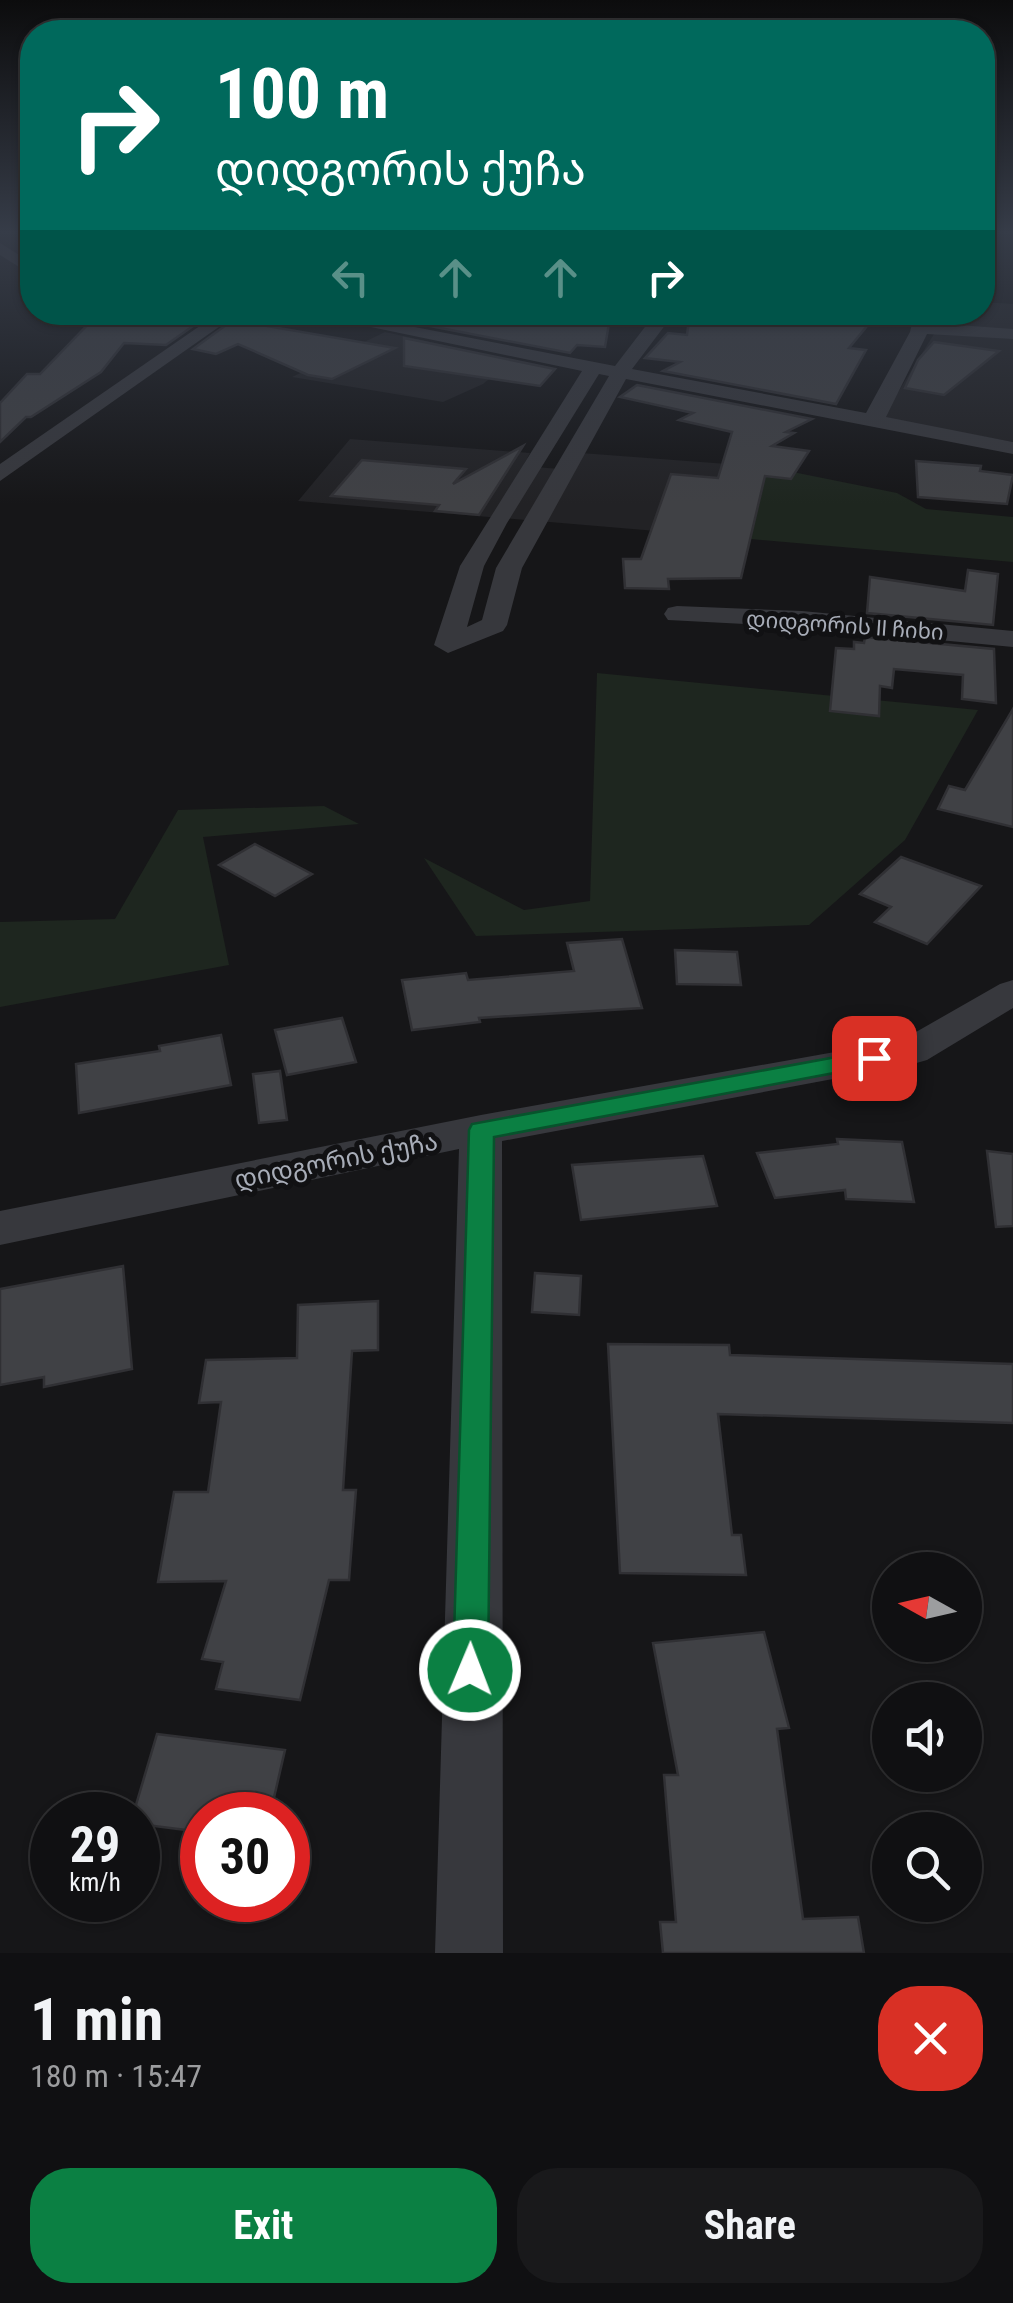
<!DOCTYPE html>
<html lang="en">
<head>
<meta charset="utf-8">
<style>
	body { margin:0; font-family:"Roboto Condensed","Noto Sans Georgian",sans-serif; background:#19191b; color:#f1f3f6; height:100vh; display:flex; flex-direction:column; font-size:38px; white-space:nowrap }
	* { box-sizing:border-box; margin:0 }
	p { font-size:32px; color:#9c9d9f }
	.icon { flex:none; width:55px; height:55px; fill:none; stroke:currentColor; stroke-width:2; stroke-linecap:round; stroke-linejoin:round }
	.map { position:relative; height:1953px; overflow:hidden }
	.details { display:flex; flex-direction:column; background:#101012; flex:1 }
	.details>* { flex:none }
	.hud { position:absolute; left:20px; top:20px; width:975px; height:305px; border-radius:40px; box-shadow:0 2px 8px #0004,0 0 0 2px #303032; background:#00695c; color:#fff; overflow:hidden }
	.needle { width:65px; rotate:278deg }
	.controls { position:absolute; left:872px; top:1552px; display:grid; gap:20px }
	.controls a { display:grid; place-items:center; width:110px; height:110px; border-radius:50%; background:#101012; box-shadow:0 2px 8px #0004,0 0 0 2px #303032; font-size:50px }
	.speed { position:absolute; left:30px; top:1792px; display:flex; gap:20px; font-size:50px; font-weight:700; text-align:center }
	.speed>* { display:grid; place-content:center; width:130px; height:130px; border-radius:50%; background:#101012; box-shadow:0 2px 8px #0004,0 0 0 2px #303032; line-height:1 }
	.speed small { font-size:25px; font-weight:400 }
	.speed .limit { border:15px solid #d22; background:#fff; color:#111 }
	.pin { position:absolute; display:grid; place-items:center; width:85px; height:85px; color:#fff; margin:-42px; border-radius:20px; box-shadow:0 5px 15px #0006 }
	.me { position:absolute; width:110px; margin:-55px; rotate:1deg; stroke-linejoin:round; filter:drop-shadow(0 0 8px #0008) }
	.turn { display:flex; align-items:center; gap:35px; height:210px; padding:0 30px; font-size:45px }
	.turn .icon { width:130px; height:130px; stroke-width:2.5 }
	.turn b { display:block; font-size:70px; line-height:85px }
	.lanes { display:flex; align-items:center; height:95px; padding:0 30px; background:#0003; justify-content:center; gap:50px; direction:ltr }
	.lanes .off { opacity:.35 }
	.round { display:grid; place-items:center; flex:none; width:105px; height:105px; border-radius:40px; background:#19191b }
	.head { display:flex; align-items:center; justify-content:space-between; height:170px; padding:0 30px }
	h1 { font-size:60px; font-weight:700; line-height:75px }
	.button { display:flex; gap:20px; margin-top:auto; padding:20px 30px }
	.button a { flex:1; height:115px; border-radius:40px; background:#0b8043; color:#fff; font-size:40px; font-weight:700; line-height:115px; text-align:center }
	.button a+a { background:#19191b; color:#f1f3f6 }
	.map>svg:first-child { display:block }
	.built { fill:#222225 }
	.green { fill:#1e261f }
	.building { fill:#404145; stroke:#303034; stroke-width:2.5 }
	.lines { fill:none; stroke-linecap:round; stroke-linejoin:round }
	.minor { fill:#37383d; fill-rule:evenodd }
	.route { fill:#0b8043; stroke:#07532c; stroke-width:2.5 }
	.labels { text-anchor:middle; stroke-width:10; stroke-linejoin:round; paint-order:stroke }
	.far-street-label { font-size:22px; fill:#a8adb8; stroke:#111113 }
	.street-label { font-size:25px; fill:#a8adb8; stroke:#111113 }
</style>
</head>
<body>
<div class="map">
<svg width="1013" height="1953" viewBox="0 0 1013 1953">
	<rect width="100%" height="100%" fill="#161618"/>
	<g class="built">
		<path d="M 983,302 L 1013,304 L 1013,442 L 882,418 L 934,334 L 935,313 L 982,312 Z"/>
		<path d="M 385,332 L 512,360 L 483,384 L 443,402 L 292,377 Z"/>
		<path d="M 350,439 L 530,453 L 523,466 L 572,470 L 581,453 L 768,467 L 751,539 L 298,501 Z"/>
	</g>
	<g class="green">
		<path d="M 768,467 L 897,493 L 926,509 L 1013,517 L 1013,562 L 751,539 Z"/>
		<path d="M 597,673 L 978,710 L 905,840 L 809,925 L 476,936 L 424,858 L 524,910 L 590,901 Z"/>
		<path d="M 324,806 L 359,824 L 203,837 L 229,965 L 0,1007 L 0,922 L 115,919 L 178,810 Z"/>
	</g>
	<g class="building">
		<path d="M 100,312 L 213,312 L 166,345 L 124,343 L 101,372 L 31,417 L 26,417 L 0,442 L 0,403 L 27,374 L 40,374 Z"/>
		<path d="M 244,312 L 282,312 L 255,324 L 395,348 L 332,379 L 308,375 L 238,344 L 216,354 L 193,349 Z"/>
		<path d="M 404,312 L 508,312 L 508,318 L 580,320 L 581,312 L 611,312 L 605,347 L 577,345 L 570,353 L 404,321 Z"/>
		<path d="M 690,312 L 756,312 L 756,316 L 812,321 L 816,312 L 876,315 L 849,348 L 866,350 L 836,404 L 663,371 L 680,362 L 645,358 L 668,333 L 687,335 Z"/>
		<path d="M 404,338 L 555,369 L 540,386 L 404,366 Z"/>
		<path d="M 934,342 L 999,351 L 944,395 L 905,388 L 918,360 Z"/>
		<path d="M 637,385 L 812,419 L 786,432 L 794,433 L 772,446 L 809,451 L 791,479 L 765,476 L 741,578 L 668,579 L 669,589 L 625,588 L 623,559 L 641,559 L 671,474 L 718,478 L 732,432 L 679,420 L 693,413 L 620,397 Z"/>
		<path d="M 523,446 L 479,515 L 435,511 L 439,505 L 331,496 L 362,460 L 466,469 L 453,484 Z"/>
		<path d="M 916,461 L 981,466 L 980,471 L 1013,475 L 1007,504 L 918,497 Z"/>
		<path d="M 968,570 L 998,574 L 993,625 L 867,613 L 870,577 L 965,591 Z"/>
		<path d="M 865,637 L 994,649 L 996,703 L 962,699 L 963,675 L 894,669 L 892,688 L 880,686 L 879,716 L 830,711 L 836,648 L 854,649 L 854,642 L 864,643 Z"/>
		<path d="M 1013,709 L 1013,827 L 938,809 L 949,786 L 965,790 Z"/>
		<path d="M 255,844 L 312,874 L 275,896 L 219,865 Z"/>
		<path d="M 901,857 L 981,886 L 927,944 L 875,922 L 891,907 L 860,894 Z"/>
		<path d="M 622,939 L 642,1008 L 479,1018 L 480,1022 L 412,1030 L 402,980 L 466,973 L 468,980 L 574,971 L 567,943 Z"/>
		<path d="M 675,950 L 737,952 L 741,985 L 677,984 Z"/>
		<path d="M 342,1018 L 356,1062 L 287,1075 L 275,1030 Z"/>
		<path d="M 221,1035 L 231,1085 L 79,1113 L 76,1064 L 160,1051 L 159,1046 Z"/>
		<path d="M 280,1071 L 287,1120 L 259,1123 L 253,1074 Z"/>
		<path d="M 837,1139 L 902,1142 L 914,1202 L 846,1199 L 845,1190 L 775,1198 L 757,1153 L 838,1144 Z"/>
		<path d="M 987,1151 L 1013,1154 L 1013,1226 L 996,1227 Z"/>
		<path d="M 703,1156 L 717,1206 L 581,1220 L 572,1165 Z"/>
		<path d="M 123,1266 L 132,1369 L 44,1387 L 44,1377 L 0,1385 L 0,1289 Z"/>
		<path d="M 535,1273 L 581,1276 L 579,1315 L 532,1312 Z"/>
		<path d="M 378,1301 L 378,1350 L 352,1351 L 343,1490 L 356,1490 L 349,1580 L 329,1580 L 300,1700 L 216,1689 L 223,1662 L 202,1659 L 226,1581 L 158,1582 L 174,1492 L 208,1492 L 221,1402 L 199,1403 L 206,1360 L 297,1358 L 298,1305 Z"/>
		<path d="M 608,1344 L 729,1345 L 730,1355 L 1013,1364 L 1013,1423 L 718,1414 L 732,1535 L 741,1535 L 746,1575 L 620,1573 Z"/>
		<path d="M 764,1632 L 789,1728 L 777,1729 L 803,1919 L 858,1917 L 864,1953 L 663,1953 L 660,1922 L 676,1922 L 664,1775 L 678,1775 L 653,1643 Z"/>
		<path d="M 157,1734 L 285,1750 L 270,1815 L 202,1815 L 202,1832 L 138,1824 L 138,1815 L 133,1815 Z"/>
	</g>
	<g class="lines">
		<g class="minor">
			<path d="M 0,243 L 32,263 L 32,275 L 0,255 Z"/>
			<path d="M 220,312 L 240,312 L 0,481 L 0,464 Z"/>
			<path d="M 299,312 L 337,312 L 615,366 L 648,323 L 652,312 L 669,312 L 666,324 L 632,369 L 866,413 L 910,332 L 915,312 L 933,312 L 930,323 L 1013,329 L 1013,339 L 927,334 L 886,417 L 1013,442 L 1013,454 L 626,379 L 522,568 L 507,625 L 503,631 L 448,653 L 434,645 L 460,566 L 582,371 ZM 599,374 L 609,376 L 496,568 L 482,620 L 467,627 L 484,566 L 507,523 Z"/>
			<path d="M 677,606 L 802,611 L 1013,631 L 1013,647 L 802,627 L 668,620 L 664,614 L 668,608 Z"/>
			<path d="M 1013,980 L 1013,1008 L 927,1060 L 913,1064 L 502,1141 L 503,1953 L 435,1953 L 459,1149 L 0,1245 L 0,1211 L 481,1115 L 902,1040 L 1000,984 Z"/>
		</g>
	</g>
	<linearGradient id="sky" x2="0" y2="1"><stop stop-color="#0c0c0d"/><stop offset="0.46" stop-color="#363c48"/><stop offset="1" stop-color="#363c48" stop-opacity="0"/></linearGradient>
	<rect width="1013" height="504" fill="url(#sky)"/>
	<path class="route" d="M 874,1050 L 882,1052 L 886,1058 L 882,1064 L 494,1137 L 488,1670 L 483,1682 L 470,1687 L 458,1682 L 453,1670 L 469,1130 L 472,1124 Z"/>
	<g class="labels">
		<g class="far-street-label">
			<text transform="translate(845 625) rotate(4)" y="8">დიდგორის II ჩიხი</text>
		</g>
		<g class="street-label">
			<text transform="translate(336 1160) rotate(-11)" y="9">დიდგორის ქუჩა</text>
		</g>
	</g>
</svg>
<div class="controls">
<a><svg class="needle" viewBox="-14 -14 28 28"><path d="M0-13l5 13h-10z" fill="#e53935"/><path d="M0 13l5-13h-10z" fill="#9c9d9f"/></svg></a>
<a><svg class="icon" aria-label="sound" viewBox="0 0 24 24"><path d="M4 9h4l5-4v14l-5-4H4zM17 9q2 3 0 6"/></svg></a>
<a><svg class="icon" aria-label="search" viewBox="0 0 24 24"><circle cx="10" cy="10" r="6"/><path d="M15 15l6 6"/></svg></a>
</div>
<div class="speed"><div>29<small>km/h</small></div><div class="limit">30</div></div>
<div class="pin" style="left:874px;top:1058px;background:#d93025"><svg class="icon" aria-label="arrive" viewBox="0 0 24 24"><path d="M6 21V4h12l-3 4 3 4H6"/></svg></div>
<svg class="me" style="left:470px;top:1670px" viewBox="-20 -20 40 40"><circle r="17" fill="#0b8043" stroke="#fff" stroke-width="3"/><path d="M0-11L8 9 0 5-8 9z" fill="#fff"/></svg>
<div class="hud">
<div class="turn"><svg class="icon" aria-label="right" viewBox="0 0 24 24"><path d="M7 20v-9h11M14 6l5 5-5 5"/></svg><div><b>100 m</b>დიდგორის ქუჩა</div></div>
<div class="lanes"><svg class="icon off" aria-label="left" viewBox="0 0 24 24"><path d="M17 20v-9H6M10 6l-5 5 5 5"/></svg><svg class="icon off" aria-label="ahead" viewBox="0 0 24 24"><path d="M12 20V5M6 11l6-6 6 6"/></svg><svg class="icon off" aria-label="ahead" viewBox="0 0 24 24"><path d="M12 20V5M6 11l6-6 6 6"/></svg><svg class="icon" aria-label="right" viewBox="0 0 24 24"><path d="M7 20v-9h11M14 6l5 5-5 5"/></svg></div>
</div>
</div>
<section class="details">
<div class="head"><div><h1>1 min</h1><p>180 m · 15:47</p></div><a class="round" style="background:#d93025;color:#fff"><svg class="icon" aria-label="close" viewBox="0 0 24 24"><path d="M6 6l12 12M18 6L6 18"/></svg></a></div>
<div class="button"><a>Exit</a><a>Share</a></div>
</section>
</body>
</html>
